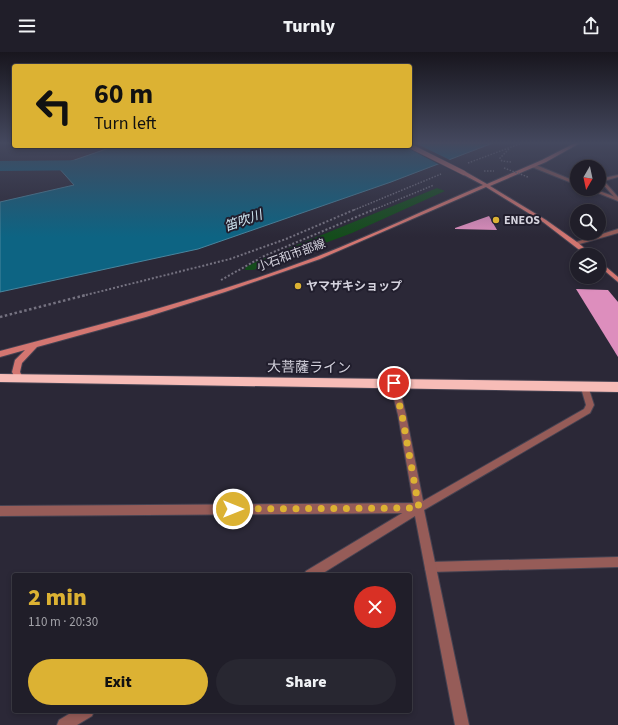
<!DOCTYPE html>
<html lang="en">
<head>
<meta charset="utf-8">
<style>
	body { margin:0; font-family:"Source Sans 3","Noto Sans JP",sans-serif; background:#282731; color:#f1f3f6; height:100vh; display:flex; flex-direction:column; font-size:15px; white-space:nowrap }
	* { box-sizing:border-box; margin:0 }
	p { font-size:13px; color:#a2a2a8 }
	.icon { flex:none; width:22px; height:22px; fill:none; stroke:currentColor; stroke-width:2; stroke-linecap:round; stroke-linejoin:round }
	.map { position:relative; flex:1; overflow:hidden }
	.side { position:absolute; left:12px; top:521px; width:400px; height:140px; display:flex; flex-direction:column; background:#201e29; border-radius:4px; box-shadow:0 2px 6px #0003,0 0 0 1px #3d3c46 }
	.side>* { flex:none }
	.hud { position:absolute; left:12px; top:12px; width:400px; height:84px; border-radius:4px; box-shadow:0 2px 6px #0003,0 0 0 1px #3d3c46; background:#dcb233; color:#111; overflow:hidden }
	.needle { width:26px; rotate:189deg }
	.fabs { position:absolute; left:570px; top:108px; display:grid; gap:8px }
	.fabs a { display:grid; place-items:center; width:36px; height:36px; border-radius:50%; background:#201e29; box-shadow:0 2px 6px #0003,0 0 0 1px #3d3c46; font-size:20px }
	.pin { position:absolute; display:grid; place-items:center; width:34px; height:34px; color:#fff; margin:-17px; border:2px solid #fff; border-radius:50%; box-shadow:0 1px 4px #0007 }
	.me { position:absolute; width:44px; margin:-22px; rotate:90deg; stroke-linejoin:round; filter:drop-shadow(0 0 3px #0008) }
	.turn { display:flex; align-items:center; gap:14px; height:84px; padding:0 16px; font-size:18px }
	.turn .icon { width:52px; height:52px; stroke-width:2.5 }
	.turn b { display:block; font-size:28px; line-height:34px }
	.round { display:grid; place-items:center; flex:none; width:42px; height:42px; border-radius:21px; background:#282731 }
	.summary { display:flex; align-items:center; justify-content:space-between; height:68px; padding:0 16px }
	h1 { font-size:24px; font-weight:800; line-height:30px; color:#dcb233 }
	.primary-button { display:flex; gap:8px; margin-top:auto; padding:8px 16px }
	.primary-button a { flex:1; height:46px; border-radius:24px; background:#dcb233; color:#111; font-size:16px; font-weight:800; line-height:46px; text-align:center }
	.primary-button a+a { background:#282731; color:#f1f3f6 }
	header { display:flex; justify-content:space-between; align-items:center; height:52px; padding:0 16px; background:#201e29; font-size:18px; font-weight:800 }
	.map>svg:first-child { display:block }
	.green { fill:#144c1b }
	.water { fill:#0d6483; stroke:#49859e }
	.pier { fill:#2b2837 }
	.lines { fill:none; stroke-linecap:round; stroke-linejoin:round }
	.river { fill:#0d6483; fill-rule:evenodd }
	.building { fill:#dd8ebd }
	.lane-casing { stroke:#464352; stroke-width:2 }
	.street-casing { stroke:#464352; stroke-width:2 }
	.secondary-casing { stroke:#464352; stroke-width:2 }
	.highway-casing { stroke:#464352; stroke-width:2 }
	.path-far2 { stroke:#757280; stroke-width:1.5; stroke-dasharray:1.5 1.5; stroke-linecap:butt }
	.path-far1 { stroke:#757280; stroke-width:2; stroke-dasharray:2 2; stroke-linecap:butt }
	.path { stroke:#757280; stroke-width:2.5; stroke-dasharray:2.5 2.5; stroke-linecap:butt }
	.lane { fill:#965c58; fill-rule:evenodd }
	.street { fill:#965c58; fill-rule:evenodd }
	.secondary { fill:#d37671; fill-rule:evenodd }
	.highway { fill:#f7bcb7; fill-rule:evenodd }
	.secondary-bridge-casing { stroke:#464352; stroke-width:5.5; stroke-linecap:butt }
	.path-bridge { stroke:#757280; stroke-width:1.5; stroke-dasharray:1.5 1.5; stroke-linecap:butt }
	.secondary-bridge { stroke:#d37671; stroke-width:4.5 }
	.route { stroke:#dcb233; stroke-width:7; stroke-dasharray:0 12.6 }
	.poi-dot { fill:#dcb233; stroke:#211e2d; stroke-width:1.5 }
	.labels { text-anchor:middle; stroke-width:4; stroke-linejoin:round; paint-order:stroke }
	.far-poi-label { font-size:12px; font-weight:bold; fill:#d5d3de; stroke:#211e2d; text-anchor:start }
	.far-street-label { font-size:12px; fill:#d5d3de; stroke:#211e2d }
	.far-water-label { font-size:13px; font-style:italic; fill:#d1e7f2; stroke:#211e2d }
	.street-label { font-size:14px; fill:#d5d3de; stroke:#211e2d }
</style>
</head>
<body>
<header><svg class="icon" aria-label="menu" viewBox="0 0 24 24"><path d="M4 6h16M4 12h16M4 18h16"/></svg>Turnly<svg class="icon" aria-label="share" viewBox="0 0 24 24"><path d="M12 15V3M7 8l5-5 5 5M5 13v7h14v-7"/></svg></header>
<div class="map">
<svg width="618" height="673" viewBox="0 0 618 673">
	<rect width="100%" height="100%" fill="#2b2837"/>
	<path class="green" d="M 437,136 L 445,139 L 352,181 L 253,218 L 245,218 L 246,215 L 258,209 Z"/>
	<path class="water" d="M 410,91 L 493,91 L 391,130 L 198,197 L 0,240 L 0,150 L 74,133 L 57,114 L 115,94 L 410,94 Z"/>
	<path class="pier" d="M 410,91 L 415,91 L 452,109 L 440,113 L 404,94 L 410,94 Z"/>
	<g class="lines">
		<path class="river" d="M 102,108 L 108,110 L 110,113 L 108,116 L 102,118 L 0,119 L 0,109 Z"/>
	</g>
	<g class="building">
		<path d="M 489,164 L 497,178 L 455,177 L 455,176 Z"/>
		<path d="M 576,237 L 608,238 L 618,250 L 618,305 Z"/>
	</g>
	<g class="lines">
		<g class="lane-casing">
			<g id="lane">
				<path d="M 618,123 L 618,125 L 604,129 L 618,145 L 618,149 L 599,128 L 599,127 Z"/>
				<path d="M 419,451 L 423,453 L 424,456 L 423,459 L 419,461 L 0,464 L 0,454 Z"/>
				<path d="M 618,505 L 618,515 L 430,520 L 426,519 L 425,515 L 426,511 L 430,510 Z"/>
			</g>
		</g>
		<g class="street-casing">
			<g id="street">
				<path d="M 532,113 L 536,113 L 577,130 L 577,133 L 532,115 Z"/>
				<path d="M 588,137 L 594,137 L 618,146 L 618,149 Z"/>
				<path d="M 618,177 L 618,181 L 576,193 L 573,191 Z"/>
				<path d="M 394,328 L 398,331 L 406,363 L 423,449 L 584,357 L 586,353 L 581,336 L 582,334 L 588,334 L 594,353 L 590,361 L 424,458 L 469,673 L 455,673 L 415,464 L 320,523 L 304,523 L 306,519 L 414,454 L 398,363 L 390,331 Z"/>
				<path d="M 74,659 L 94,659 L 92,664 L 77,673 L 57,673 L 59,668 Z"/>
			</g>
		</g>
		<g class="secondary-casing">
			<g id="secondary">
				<path d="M 575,91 L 580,91 L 546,110 L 490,134 L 546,168 L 577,190 L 593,203 L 586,203 L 543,170 L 486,135 L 320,207 L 225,240 L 146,265 L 37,295 L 22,311 L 20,320 L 23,326 L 22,328 L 16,328 L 12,320 L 15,308 L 25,298 L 0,305 L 0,299 C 106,271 213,244 316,205 C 372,183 427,157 483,133 L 462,122 L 462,120 L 466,120 L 487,132 L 542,108 Z"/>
				<path d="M 599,209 L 618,225 L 618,230 L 599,214 Z"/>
			</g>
		</g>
		<g class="highway-casing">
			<path id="highway" d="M 0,322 L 618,330 L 618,340 L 0,330 Z"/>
		</g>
		<g class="path-far2">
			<path d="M 509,97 L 500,106 L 502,109 L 511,110"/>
			<path d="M 468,111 L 522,91"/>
			<path d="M 484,119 L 494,119"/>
			<path d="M 354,158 L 441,122"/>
			<path d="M 373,158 L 434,133"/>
		</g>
		<g class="path-far1">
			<path d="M 221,228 L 264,204 L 375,157"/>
			<path d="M 82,244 L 230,207 L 286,187 L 356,157"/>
		</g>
		<path class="path" d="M 0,265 L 86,243"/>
		<use href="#lane" class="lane"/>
		<use href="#street" class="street"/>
		<use href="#secondary" class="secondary"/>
		<use href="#highway" class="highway"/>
		<g class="secondary-bridge-casing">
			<path id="secondary-bridge" d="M 410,94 L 464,121"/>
		</g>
		<path class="path-bridge" d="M 504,116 L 528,125"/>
		<use href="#secondary-bridge" class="secondary-bridge"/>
	</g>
	<linearGradient id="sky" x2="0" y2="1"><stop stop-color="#18161e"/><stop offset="0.49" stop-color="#44485e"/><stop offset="1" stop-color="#44485e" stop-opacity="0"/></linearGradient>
	<rect width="618" height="185" fill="url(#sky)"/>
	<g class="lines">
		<path class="route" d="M 233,457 L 419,456 L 402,363 L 394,331"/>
	</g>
	<g class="poi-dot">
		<circle cx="496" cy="168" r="4"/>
		<circle cx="298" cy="234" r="4"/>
	</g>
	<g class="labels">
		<g class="far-poi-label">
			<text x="504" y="172">ENEOS</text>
			<text x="306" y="238">ヤマザキショップ</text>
		</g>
		<g class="far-street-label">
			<text transform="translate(291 203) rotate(-20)" y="4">小石和市部線</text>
		</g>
		<g class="far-water-label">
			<text transform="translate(243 168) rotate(-19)" y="5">笛吹川</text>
		</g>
		<g class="street-label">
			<text transform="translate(309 315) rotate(1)" y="5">大菩薩ライン</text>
		</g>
	</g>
</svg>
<div class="fabs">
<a><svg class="needle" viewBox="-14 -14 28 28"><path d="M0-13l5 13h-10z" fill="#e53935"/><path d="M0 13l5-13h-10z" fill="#a2a2a8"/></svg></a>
<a><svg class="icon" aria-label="search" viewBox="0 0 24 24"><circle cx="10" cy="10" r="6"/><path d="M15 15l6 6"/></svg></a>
<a><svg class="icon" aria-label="layers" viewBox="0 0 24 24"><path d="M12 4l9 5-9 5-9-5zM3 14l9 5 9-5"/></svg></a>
</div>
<div class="pin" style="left:394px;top:331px;background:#d93025"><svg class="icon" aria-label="arrive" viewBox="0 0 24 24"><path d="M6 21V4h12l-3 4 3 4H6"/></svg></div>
<svg class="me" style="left:233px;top:457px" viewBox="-20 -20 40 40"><circle r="17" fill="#dcb233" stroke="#fff" stroke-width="3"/><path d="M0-11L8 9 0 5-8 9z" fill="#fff"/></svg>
<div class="hud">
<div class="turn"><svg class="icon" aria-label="left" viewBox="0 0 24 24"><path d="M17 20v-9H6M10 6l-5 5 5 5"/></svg><div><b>60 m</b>Turn left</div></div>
</div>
<section class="side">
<div class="summary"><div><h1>2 min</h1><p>110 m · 20:30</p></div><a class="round" style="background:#d93025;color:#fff"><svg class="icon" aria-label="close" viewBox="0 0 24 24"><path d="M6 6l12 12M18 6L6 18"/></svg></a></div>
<div class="primary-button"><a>Exit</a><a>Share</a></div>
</section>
</div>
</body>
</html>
